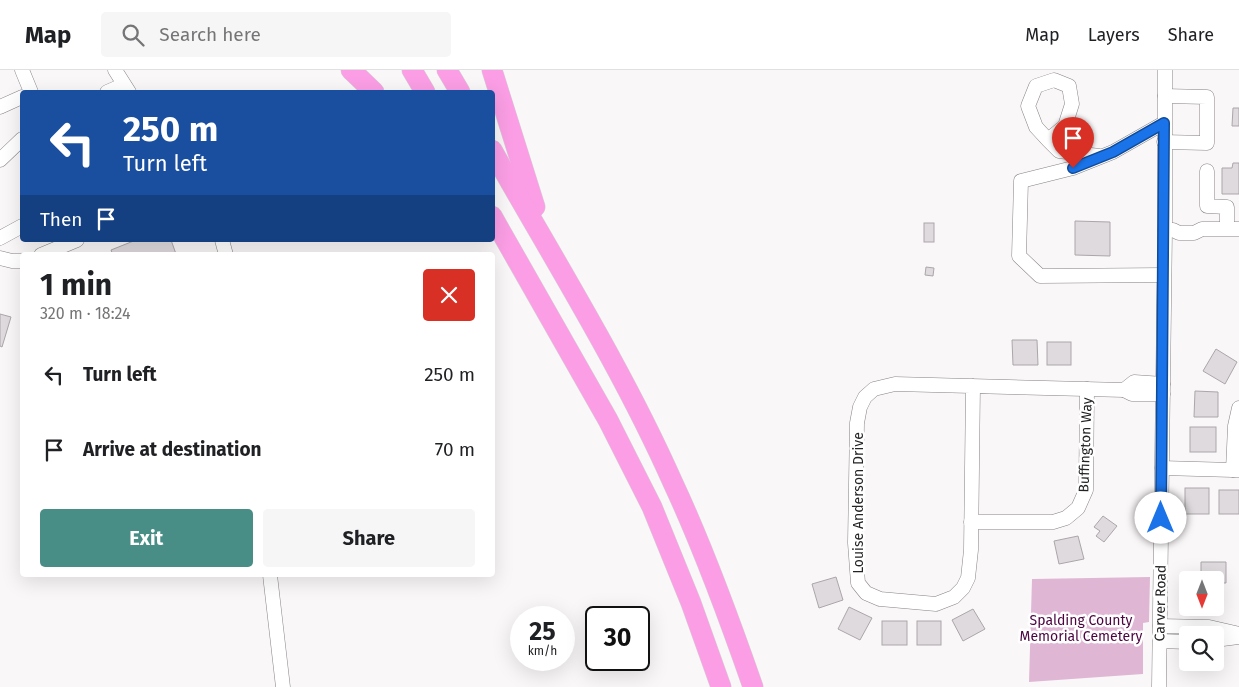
<!DOCTYPE html>
<html lang="en">
<head>
<meta charset="utf-8">
<style>
	body { margin:0; font-family:"Fira Sans",sans-serif; background:#f6f6f6; color:#202124; height:100vh; display:flex; flex-direction:column; font-size:19px; white-space:nowrap }
	* { box-sizing:border-box; margin:0 }
	p { font-size:16px; color:#757577 }
	.icon { flex:none; width:28px; height:28px; fill:none; stroke:currentColor; stroke-width:2; stroke-linecap:round; stroke-linejoin:round }
	.map { position:relative; flex:1; overflow:hidden }
	.side { position:absolute; left:20px; top:182px; width:475px; height:325px; display:flex; flex-direction:column; background:#fff; border-radius:5px; box-shadow:0 5px 20px #0002 }
	.side>* { flex:none }
	.guide { position:absolute; left:20px; top:20px; width:475px; height:152px; border-radius:5px; box-shadow:0 5px 20px #0002; background:#1a4fa0; color:#fff; overflow:hidden }
	.needle { width:32px; rotate:180deg }
	.buttons { position:absolute; left:1179px; top:501px; display:grid; gap:10px }
	.buttons a { display:grid; place-items:center; width:45px; height:45px; border-radius:5px; background:#fff; box-shadow:0 5px 20px #0002; font-size:25px }
	.speed { position:absolute; left:510px; top:536px; display:flex; gap:10px; font-size:25px; font-weight:700; text-align:center }
	.speed>* { display:grid; place-content:center; width:65px; height:65px; border-radius:50%; background:#fff; box-shadow:0 5px 20px #0002; line-height:1 }
	.speed small { font-size:12px; font-weight:400 }
	.speed .limit { border:2px solid #111; border-radius:8px; background:#fff; color:#111 }
	.pin { position:absolute; display:grid; place-items:center; width:42px; height:42px; color:#fff; margin:-51px -21px; border-radius:50% 50% 50% 0; rotate:-45deg; box-shadow:0 0 5px #0007 }
	.pin .icon { rotate:45deg }
	.me { position:absolute; width:55px; margin:-28px; rotate:0deg; stroke-linejoin:round; filter:drop-shadow(0 0 4px #0008) }
	.turn { display:flex; align-items:center; gap:18px; height:105px; padding:0 20px; font-size:22px }
	.turn .icon { width:65px; height:65px; stroke-width:2.5 }
	.turn b { display:block; font-size:35px; line-height:42px }
	.then { display:flex; align-items:center; height:48px; padding:0 20px; background:#0003; gap:10px; font-size:19px }
	.round { display:grid; place-items:center; flex:none; width:52px; height:52px; border-radius:5px; background:#f6f6f6 }
	.head { display:flex; align-items:center; justify-content:space-between; height:85px; padding:0 20px }
	h1 { font-size:30px; font-weight:700; line-height:38px }
	.cta { display:flex; gap:10px; margin-top:auto; padding:10px 20px }
	.cta a { flex:1; height:58px; border-radius:5px; background:#488e86; color:#fff; font-size:20px; font-weight:700; line-height:58px; text-align:center }
	.cta a+a { background:#f6f6f6; color:#202124 }
	ul { padding:0; list-style:none }
	li { display:flex; align-items:center; gap:15px; height:75px; padding:0 20px }
	li div { flex:1 }
	li b { display:block; font-size:19px }
	li em { font-style:normal }
	header { display:flex; align-items:center; gap:30px; box-sizing:border-box; height:70px; padding:0 25px; background:#fff; border-bottom:1px solid #e0e0e0 }
	header strong { font-size:24px }
	nav { display:flex; gap:28px; margin-inline-start:auto; font-size:18px }
	.search { width:350px; height:45px; background:#f6f6f6; display:flex; align-items:center; gap:12px; box-sizing:border-box; padding:0 18px; border-radius:5px; color:#757577; font-size:19px }
	.map>svg:first-child { display:block }
	.green { fill:#dfb7d4 }
	.building { fill:#dedadd; stroke:#aaa6a9 }
	.lines { fill:none; stroke-linecap:round; stroke-linejoin:round }
	.minor-casing { stroke:#878386; stroke-width:15 }
	.highway-casing { stroke:#d3d3d3; stroke-width:21 }
	.minor { stroke:#fff; stroke-width:14 }
	.highway { stroke:#fb9ee5; stroke-width:20 }
	.route-casing { stroke:#114b97; stroke-width:12 }
	.route { stroke:#1a73e8; stroke-width:9 }
	.labels { text-anchor:middle; stroke-width:5; stroke-linejoin:round; paint-order:stroke }
	.street-label { font-size:14px; fill:#242323; stroke:#fff }
	.park-label { font-size:14px; fill:#4b0440; stroke:#fff }
</style>
</head>
<body>
<header>
<strong>Map</strong>
<div class="search"><svg class="icon" aria-label="search" viewBox="0 0 24 24"><circle cx="10" cy="10" r="6"/><path d="M15 15l6 6"/></svg>Search here</div>
<nav><a>Map</a><a>Layers</a><a>Share</a></nav>
</header>
<div class="map">
<svg width="1239" height="617" viewBox="0 0 1239 617">
	<rect width="100%" height="100%" fill="#faf7f9"/>
	<path class="green" d="M 1150,507 L 1149,552 L 1143,553 L 1143,604 L 1029,612 L 1032,509 Z"/>
	<g class="building">
		<path d="M 1233,38 L 1239,38 L 1239,56 L 1232,56 Z"/>
		<path d="M 1233,93 L 1239,93 L 1239,124 L 1222,124 L 1222,98 L 1232,98 Z"/>
		<path d="M 1075,151 L 1110,152 L 1110,186 L 1075,185 Z"/>
		<rect x="924" y="153" width="10" height="19"/>
		<path d="M 136,170 L 171,170 L 176,184 L 173,185 L 113,185 L 111,180 Z"/>
		<path d="M 926,197 L 934,198 L 933,206 L 925,205 Z"/>
		<path d="M 0,244 L 11,247 L 2,277 L 0,276 Z"/>
		<path d="M 1012,270 L 1037,270 L 1038,295 L 1013,295 Z"/>
		<rect x="1047" y="272" width="24" height="23"/>
		<path d="M 1216,279 L 1237,292 L 1225,314 L 1203,301 Z"/>
		<path d="M 1195,321 L 1218,322 L 1218,347 L 1194,347 Z"/>
		<rect x="1190" y="357" width="26" height="25"/>
		<rect x="1185" y="418" width="24" height="26"/>
		<rect x="1219" y="420" width="20" height="24"/>
		<path d="M 1103,446 L 1117,456 L 1104,472 L 1096,466 L 1100,461 L 1094,457 Z"/>
		<path d="M 1078,466 L 1084,489 L 1059,494 L 1054,471 Z"/>
		<path d="M 1201,492 L 1226,492 L 1226,513 L 1215,513 L 1215,510 L 1201,510 Z"/>
		<path d="M 836,507 L 843,530 L 819,538 L 812,514 Z"/>
		<path d="M 849,537 L 872,548 L 860,570 L 838,559 Z"/>
		<path d="M 973,539 L 985,559 L 963,571 L 952,550 Z"/>
		<rect x="882" y="551" width="25" height="24"/>
		<rect x="917" y="551" width="24" height="24"/>
	</g>
	<g class="lines">
		<g class="minor-casing">
			<g id="minor">
				<path d="M 22,0 L 31,22"/>
				<path d="M 115,0 L 129,22"/>
				<path d="M 107,22 L 123,15"/>
				<path d="M 0,37 L 22,27"/>
				<path d="M 1048,70 L 1036,57 L 1028,36 L 1036,16 L 1054,10 L 1069,16 L 1072,34 L 1065,56 L 1048,70 L 1059,81 L 1099,86"/>
				<path d="M 1164,72 L 1207,73 L 1207,27 L 1165,26"/>
				<path d="M 0,90 L 22,69"/>
				<path d="M 1207,101 L 1207,136 L 1227,137 L 1227,158"/>
				<path d="M 1165,160 L 1173,160 L 1179,163 L 1194,163 L 1202,159 L 1239,159"/>
				<path d="M 0,168 L 22,156"/>
				<path d="M 222,170 L 226,185"/>
				<path d="M 41,185 L 77,170"/>
				<path d="M 0,188 L 12,191 L 22,191"/>
				<path d="M 1164,205 L 1040,206 L 1019,186 L 1021,111 L 1073,98 L 1113,82 L 1164,53"/>
				<path d="M 973,316 L 971,480 L 968,508 L 963,518 L 954,527 L 936,534 L 880,529 L 866,523 L 858,513 L 855,473 L 857,353 L 860,337 L 865,327 L 874,319 L 895,314 L 1124,320 L 1134,312 L 1163,314"/>
				<path d="M 1124,320 L 1132,324 L 1163,324"/>
				<path d="M 1239,338 L 1235,356 L 1233,400 L 1239,400"/>
				<path d="M 1162,398 L 1233,400"/>
				<path d="M 971,452 L 1053,452 L 1066,448 L 1078,438 L 1086,420 L 1087,319"/>
				<path d="M 270,505 L 283,617"/>
				<path d="M 1160,556 L 1209,557 L 1239,564"/>
				<path d="M 1215,570 L 1239,567"/>
				<path d="M 1160,571 L 1188,572"/>
				<path d="M 1159,617 L 1165,160 L 1165,0"/>
			</g>
		</g>
		<g class="highway-casing">
			<g id="highway">
				<path d="M 351,0 L 374,22"/>
				<path d="M 412,0 L 425,22"/>
				<path d="M 447,0 L 460,22"/>
				<path d="M 492,0 L 535,137"/>
				<path d="M 492,80 C 554,190 622,298 673,413 C 704,479 729,548 753,617"/>
				<path d="M 492,146 L 608,350 L 652,437 L 691,533 L 721,617"/>
			</g>
		</g>
		<use href="#minor" class="minor"/>
		<use href="#highway" class="highway"/>
	</g>
	<g class="lines">
		<g class="route-casing">
			<path id="route" d="M 1073,98 L 1113,82 L 1164,53 L 1161,448"/>
		</g>
		<use href="#route" class="route"/>
	</g>
	<g class="labels">
		<g class="street-label">
			<text transform="translate(1085 375) rotate(-88)" y="5">Buffington Way</text>
			<text transform="translate(858 433) rotate(-90)" y="5">Louise Anderson Drive</text>
			<text transform="translate(1160 533) rotate(-89)" y="5">Carver Road</text>
		</g>
		<g class="park-label">
			<text x="1081" y="555">Spalding County<tspan x="1081" dy="16">Memorial Cemetery</tspan></text>
		</g>
	</g>
</svg>
<div class="buttons">
<a><svg class="needle" viewBox="-14 -14 28 28"><path d="M0-13l5 13h-10z" fill="#e53935"/><path d="M0 13l5-13h-10z" fill="#757577"/></svg></a>
<a><svg class="icon" aria-label="search" viewBox="0 0 24 24"><circle cx="10" cy="10" r="6"/><path d="M15 15l6 6"/></svg></a>
</div>
<div class="speed"><div>25<small>km/h</small></div><div class="limit">30</div></div>
<div class="pin" style="left:1073px;top:98px;background:#d93025"><svg class="icon" aria-label="arrive" viewBox="0 0 24 24"><path d="M6 21V4h12l-3 4 3 4H6"/></svg></div>
<svg class="me" style="left:1161px;top:448px" viewBox="-20 -20 40 40"><circle r="19" fill="#fff"/><path d="M0-13L10 11 0 6-10 11z" fill="#1a73e8"/></svg>
<div class="guide">
<div class="turn"><svg class="icon" aria-label="left" viewBox="0 0 24 24"><path d="M17 20v-9H6M10 6l-5 5 5 5"/></svg><div><b>250 m</b>Turn left</div></div>
<div class="then">Then<svg class="icon" aria-label="arrive" viewBox="0 0 24 24"><path d="M6 21V4h12l-3 4 3 4H6"/></svg></div>
</div>
<section class="side">
<div class="head"><div><h1>1 min</h1><p>320 m · 18:24</p></div><a class="round" style="background:#d93025;color:#fff"><svg class="icon" aria-label="close" viewBox="0 0 24 24"><path d="M6 6l12 12M18 6L6 18"/></svg></a></div>
<ul>
<li><svg class="icon" aria-label="left" viewBox="0 0 24 24"><path d="M17 20v-9H6M10 6l-5 5 5 5"/></svg><div><b>Turn left</b></div><em>250 m</em></li>
<li><svg class="icon" aria-label="arrive" viewBox="0 0 24 24"><path d="M6 21V4h12l-3 4 3 4H6"/></svg><div><b>Arrive at destination</b></div><em>70 m</em></li>
</ul>
<div class="cta"><a>Exit</a><a>Share</a></div>
</section>
</div>
</body>
</html>
